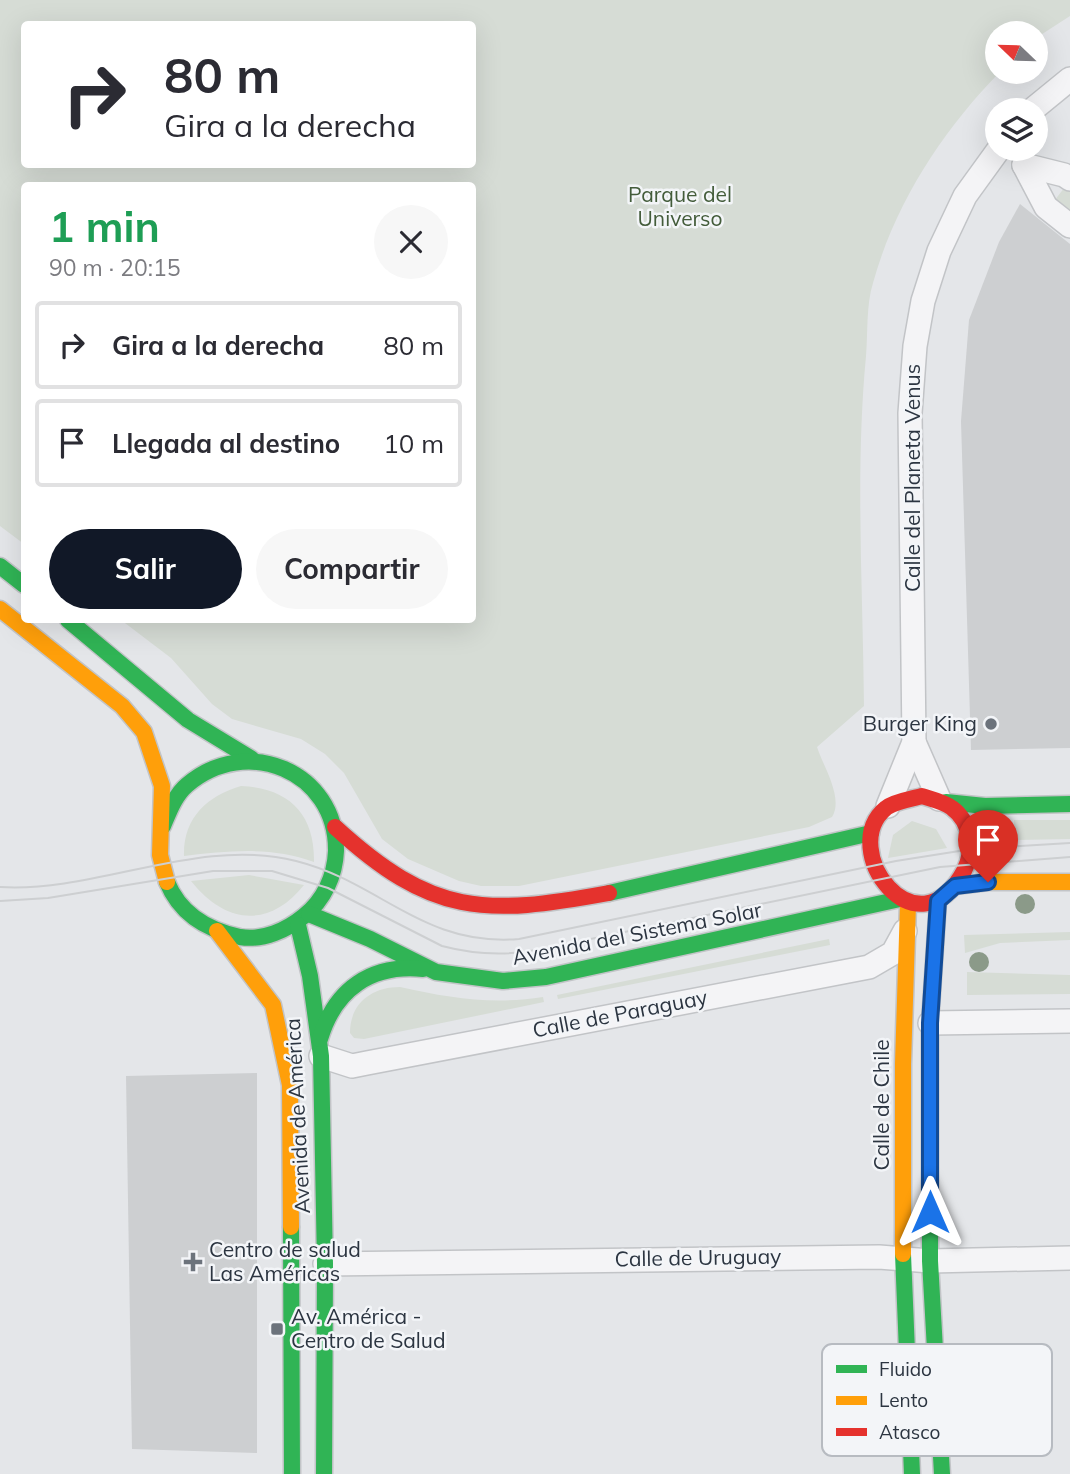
<!DOCTYPE html>
<html lang="es">
<head>
<meta charset="utf-8">
<style>
	body { margin:0; font-family:Mulish,sans-serif; background:#f7f7f7; color:#2b2b33; height:100vh; display:flex; flex-direction:column; font-size:26px; white-space:nowrap }
	* { box-sizing:border-box; margin:0 }
	p { font-size:23px; color:#7c7c81 }
	.icon { flex:none; width:38px; height:38px; fill:none; stroke:currentColor; stroke-width:2; stroke-linecap:round; stroke-linejoin:round }
	.map { position:relative; flex:1; overflow:hidden }
	.sheet { position:absolute; left:21px; top:182px; width:455px; height:441px; display:flex; flex-direction:column; background:#fff; border-radius:7px; box-shadow:0 7px 28px #0002 }
	.sheet>* { flex:none }
	.banner { position:absolute; left:21px; top:21px; width:455px; height:147px; border-radius:7px; box-shadow:0 7px 28px #0002; background:#fff; color:#2b2b33; overflow:hidden }
	.needle { width:46px; rotate:293deg }
	.fabs { position:absolute; left:985px; top:21px; display:grid; gap:14px }
	.fabs a { display:grid; place-items:center; width:63px; height:63px; border-radius:50%; background:#fff; box-shadow:0 7px 28px #0002; font-size:35px }
	.pin { position:absolute; display:grid; place-items:center; width:60px; height:60px; color:#fff; margin:-72px -30px; border-radius:50% 50% 50% 0; rotate:-45deg; box-shadow:0 0 7px #0007 }
	.pin .icon { rotate:45deg }
	.me { position:absolute; width:77px; margin:-38px; rotate:0deg; stroke-linejoin:round; filter:drop-shadow(0 0 5px #0008) }
	.turn { display:flex; align-items:center; gap:24px; height:147px; padding:0 28px; font-size:32px }
	.turn .icon { width:91px; height:91px; stroke-width:2.5 }
	.turn b { display:block; font-size:49px; line-height:60px }
	.round { display:grid; place-items:center; flex:none; width:74px; height:74px; border-radius:37px; background:#f7f7f7 }
	.summary { display:flex; align-items:center; justify-content:space-between; height:119px; padding:0 28px }
	h1 { font-size:42px; font-weight:700; line-height:52px; color:#1e9e55 }
	.action { display:flex; gap:14px; margin-top:auto; padding:14px 28px }
	.action a { flex:1; height:80px; border-radius:42px; background:#111827; color:#fff; font-size:28px; font-weight:700; line-height:80px; text-align:center }
	.action a+a { background:#f7f7f7; color:#2b2b33 }
	ul { padding:0; list-style:none }
	li { display:flex; align-items:center; gap:21px; height:88px; margin:0 14px 10px; padding:0 14px; border:4px solid #e1e1e2; border-radius:7px }
	li div { flex:1 }
	li b { display:block; font-size:26px }
	li em { font-style:normal }
	.map>svg:first-child { display:block }
	.green { fill:#d6dcd5; fill-rule:evenodd }
	.building { fill:#cdcfd1 }
	.lines { fill:none; stroke-linecap:round; stroke-linejoin:round }
	.street-casing { stroke:#c2c4c7; stroke-width:26 }
	.fast-casing { stroke:#c2c4c7; stroke-width:19 }
	.slow-casing { stroke:#c2c4c7; stroke-width:19 }
	.jam-casing { stroke:#c2c4c7; stroke-width:19 }
	.street { stroke:#f4f4f6; stroke-width:23 }
	.fast { stroke:#30b455; stroke-width:16 }
	.slow { stroke:#ff9f0a; stroke-width:16 }
	.jam { stroke:#e5322d; stroke-width:16 }
	.tram { stroke:#cdcfd1; stroke-width:2 }
	.tree { fill:#8b9a89 }
	.route-casing { stroke:#114b97; stroke-width:18 }
	.route { stroke:#1a73e8; stroke-width:12 }
	.poi-dot { fill:#6c737c; stroke:#f3f5f8; stroke-width:2.5 }
	.labels { text-anchor:middle; stroke-width:5; stroke-linejoin:round; paint-order:stroke }
	.park-label { font-size:21px; fill:#435c3a; stroke:#f3f5f8 }
	.street-label { font-size:21px; fill:#2c3541; stroke:#f3f5f8 }
	.poi-label { font-size:21px; fill:#2c3541; stroke:#f3f5f8; text-anchor:start }
	.key { fill:#f3f5f8; stroke:#b7bbc1; stroke-width:2 }
	.key-label { font-size:19px; fill:#2c3541 }
</style>
</head>
<body>
<div class="map">
<svg width="1070" height="1474" viewBox="0 0 1070 1474">
	<rect width="100%" height="100%" fill="#e4e6e9"/>
	<g class="green">
		<path d="M 0,0 L 1070,0 L 1070,16 L 1036,38 L 1036,33 L 998,33 L 998,72 L 1000,72 C 943,130 895,203 873,283 C 866,305 868,333 866,356 C 855,472 863,590 864,706 L 817,747 C 823,766 844,798 832,817 L 809,827 L 519,886 L 481,886 L 459,881 L 408,859 L 382,839 L 344,773 L 325,754 L 301,739 L 232,719 L 212,704 L 171,658 L 121,620 L 472,620 L 472,186 L 24,186 L 24,544 L 0,526 ZM 24,24 L 472,24 L 472,164 L 24,164 Z"/>
		<path d="M 1068,183 L 1070,185 L 1070,219 L 1051,205 Z"/>
		<path d="M 241,786 C 288,788 315,813 314,862 C 271,846 228,851 184,856 C 183,818 207,796 241,786 Z"/>
		<path d="M 1014,820 L 1070,820 L 1070,839 L 1014,840 Z"/>
		<path d="M 912,821 L 936,829 L 947,848 L 888,858 L 893,835 Z"/>
		<path d="M 249,875 L 304,885 C 269,929 225,924 191,881 Z"/>
		<path d="M 1070,932 L 1070,940 L 1000,943 L 965,953 L 964,935 Z"/>
		<path d="M 829,939 L 830,945 L 558,999 L 557,995 Z"/>
		<path d="M 967,972 L 1070,975 L 1070,994 L 967,995 Z"/>
		<path d="M 400,987 C 449,998 493,1005 543,997 L 544,1002 L 364,1039 L 354,1038 L 350,1033 C 350,1003 372,987 400,987 Z"/>
	</g>
	<g class="building">
		<path d="M 1020,204 L 1070,244 L 1070,748 L 971,750 L 961,421 L 969,320 L 999,242 Z"/>
		<path d="M 257,1073 L 257,1453 L 132,1449 L 126,1076 Z"/>
	</g>
	<g class="lines">
		<g class="street-casing">
			<g id="street">
				<path d="M 1032,110 L 1070,79"/>
				<path d="M 1024,165 L 1046,207 L 1070,226"/>
				<path d="M 1024,165 L 1064,175 L 1070,179"/>
				<path d="M 914,742 L 939,799"/>
				<path d="M 888,806 L 914,742 L 910,413 L 915,346 L 923,301 L 939,251 L 965,196 L 999,149"/>
				<path d="M 930,1023 L 1070,1021"/>
				<path d="M 321,1056 L 352,1066 L 367,1063 L 869,967 L 893,953 L 905,931"/>
				<path d="M 325,1264 L 879,1257 L 930,1261 L 1070,1258"/>
			</g>
		</g>
		<g class="fast-casing">
			<g id="fast">
				<path d="M 0,566 L 24,585"/>
				<path d="M 68,620 L 188,720 L 252,759"/>
				<path d="M 946,802 L 985,806 L 1070,804"/>
				<path d="M 163,826 C 169,812 175,795 187,785 C 246,734 337,771 336,851 C 335,876 324,900 304,916 C 287,930 263,941 240,937 C 207,930 180,914 167,882"/>
				<path d="M 609,893 L 871,833"/>
				<path d="M 938,901 L 930,1023 L 930,1261 L 942,1474"/>
				<path d="M 309,914 L 370,939 L 436,972 L 503,981 L 546,977 L 900,899"/>
				<path d="M 298,925 L 310,976 L 321,1056 L 325,1264 L 324,1474"/>
				<path d="M 320,1039 C 335,989 371,964 423,969"/>
				<path d="M 291,1227 L 292,1474"/>
				<path d="M 903,1254 L 912,1474"/>
			</g>
		</g>
		<g class="slow-casing">
			<g id="slow">
				<path d="M 0,609 L 122,706 L 144,732 L 162,786 L 160,855 L 167,882"/>
				<path d="M 955,886 L 988,882 L 1070,882"/>
				<path d="M 217,931 L 273,1005 L 290,1085 L 291,1227"/>
				<path d="M 903,1254 L 903,1064 L 908,904"/>
			</g>
		</g>
		<g class="jam-casing">
			<g id="jam">
				<path d="M 922,796 C 931,799 945,802 952,808 C 971,822 975,850 964,871 C 917,958 836,849 886,808 C 895,801 912,799 922,796 Z"/>
				<path d="M 335,827 C 432,916 484,916 609,893"/>
			</g>
		</g>
		<use href="#street" class="street"/>
		<use href="#fast" class="fast"/>
		<use href="#slow" class="slow"/>
		<use href="#jam" class="jam"/>
		<g class="tram">
			<path d="M 0,887 C 98,893 198,836 296,861 C 380,882 423,947 519,939 L 896,861 L 972,849 L 1070,843"/>
			<path d="M 0,901 L 48,898 L 213,871 L 272,871 L 328,888 L 442,946 C 476,955 508,956 542,949 L 940,867 L 1070,857"/>
		</g>
	</g>
	<g class="tree">
		<circle cx="1025" cy="904" r="10"/>
		<circle cx="979" cy="962" r="10"/>
	</g>
	<g class="lines">
		<g class="route-casing">
			<path id="route" d="M 930,1212 L 930,1023 L 938,901 L 955,886 L 988,882"/>
		</g>
		<use href="#route" class="route"/>
	</g>
	<g class="poi-dot">
		<circle cx="991" cy="724" r="7"/>
		<path d="M189.5 1251.5h7v7h7v7h-7v7h-7v-7h-7v-7h7z"/>
		<rect x="270" y="1322" width="14" height="14" rx="3.5"/>
	</g>
	<g class="labels">
		<g class="park-label">
			<text x="680" y="202">Parque del<tspan x="680" dy="24">Universo</tspan></text>
		</g>
		<g class="street-label">
			<text transform="translate(913 478) rotate(-90)" y="7">Calle del Planeta Venus</text>
			<text transform="translate(637 934) rotate(-11)" y="7">Avenida del Sistema Solar</text>
			<text transform="translate(620 1014) rotate(-11)" y="7">Calle de Paraguay</text>
			<text transform="translate(882 1105) rotate(-90)" y="7">Calle de Chile</text>
			<text transform="translate(298 1116) rotate(-93)" y="7">Avenida de América</text>
			<text transform="translate(698 1258) rotate(-1)" y="7">Calle de Uruguay</text>
		</g>
		<g class="poi-label">
			<text x="977" y="731" text-anchor="end">Burger King</text>
			<text x="209" y="1257">Centro de salud<tspan x="209" dy="24">Las Américas</tspan></text>
			<text x="291" y="1324">Av. América -<tspan x="291" dy="24">Centro de Salud</tspan></text>
		</g>
	</g>
	<rect x="822" y="1344" width="230" height="112" rx="10" class="key"/>
	<rect x="836" y="1365" width="31" height="8" fill="#30b455"/>
	<rect x="836" y="1396" width="31" height="9" fill="#ff9f0a"/>
	<rect x="836" y="1428" width="31" height="8" fill="#e5322d"/>
	<g class="key-label">
		<text x="879" y="1376">Fluido</text>
		<text x="879" y="1407">Lento</text>
		<text x="879" y="1439">Atasco</text>
	</g>
</svg>
<div class="fabs">
<a><svg class="needle" viewBox="-14 -14 28 28"><path d="M0-13l5 13h-10z" fill="#e53935"/><path d="M0 13l5-13h-10z" fill="#7c7c81"/></svg></a>
<a><svg class="icon" aria-label="layers" viewBox="0 0 24 24"><path d="M12 4l9 5-9 5-9-5zM3 14l9 5 9-5"/></svg></a>
</div>
<div class="pin" style="left:988px;top:882px;background:#d93025"><svg class="icon" aria-label="arrive" viewBox="0 0 24 24"><path d="M6 21V4h12l-3 4 3 4H6"/></svg></div>
<svg class="me" style="left:930px;top:1212px" viewBox="-20 -20 40 40"><path d="M0-17L14 15 0 8-14 15z" fill="#1a73e8" stroke="#fff" stroke-width="4"/></svg>
<div class="banner">
<div class="turn"><svg class="icon" aria-label="right" viewBox="0 0 24 24"><path d="M7 20v-9h11M14 6l5 5-5 5"/></svg><div><b>80 m</b>Gira a la derecha</div></div>
</div>
<section class="sheet">
<div class="summary"><div><h1>1 min</h1><p>90 m · 20:15</p></div><a class="round"><svg class="icon" aria-label="close" viewBox="0 0 24 24"><path d="M6 6l12 12M18 6L6 18"/></svg></a></div>
<ul>
<li><svg class="icon" aria-label="right" viewBox="0 0 24 24"><path d="M7 20v-9h11M14 6l5 5-5 5"/></svg><div><b>Gira a la derecha</b></div><em>80 m</em></li>
<li><svg class="icon" aria-label="arrive" viewBox="0 0 24 24"><path d="M6 21V4h12l-3 4 3 4H6"/></svg><div><b>Llegada al destino</b></div><em>10 m</em></li>
</ul>
<div class="action"><a>Salir</a><a>Compartir</a></div>
</section>
</div>
</body>
</html>
